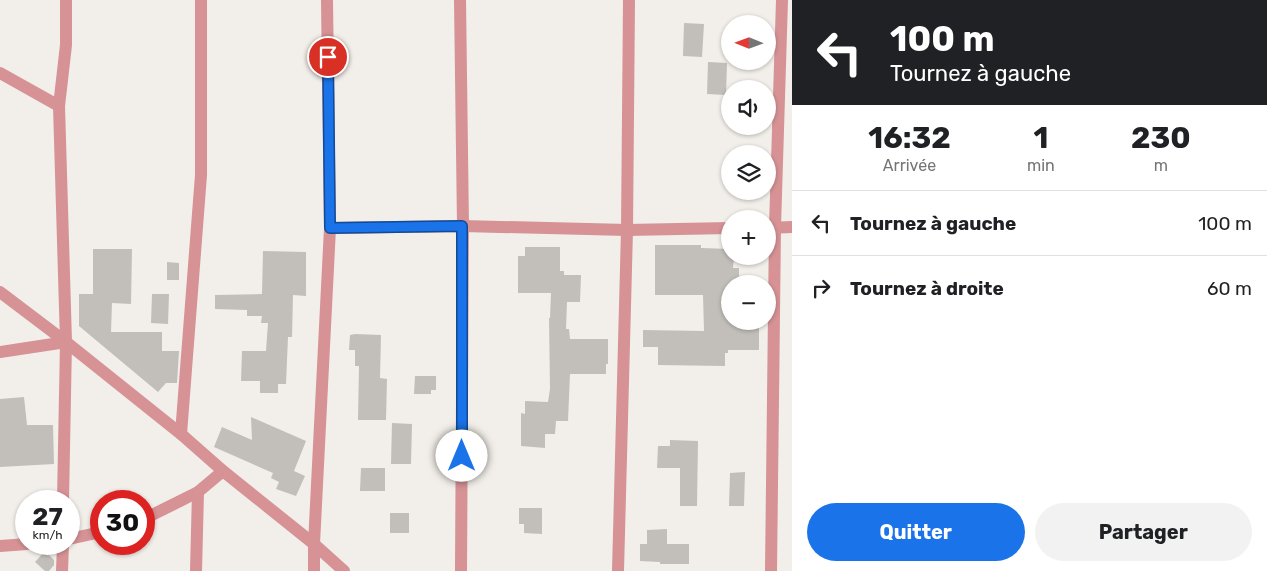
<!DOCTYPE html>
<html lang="fr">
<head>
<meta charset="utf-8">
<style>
	body { margin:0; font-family:Rubik,sans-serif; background:#f2f2f2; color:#202124; height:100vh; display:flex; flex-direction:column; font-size:19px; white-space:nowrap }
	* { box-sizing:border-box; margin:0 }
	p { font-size:16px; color:#757577 }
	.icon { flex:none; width:28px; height:28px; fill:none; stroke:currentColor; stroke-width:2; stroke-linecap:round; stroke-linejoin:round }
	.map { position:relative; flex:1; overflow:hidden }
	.side { display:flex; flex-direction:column; background:#fff; width:475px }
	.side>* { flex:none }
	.guide { background:#202124; color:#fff; overflow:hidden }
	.needle { width:32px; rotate:271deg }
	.buttons { position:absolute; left:721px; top:15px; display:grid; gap:10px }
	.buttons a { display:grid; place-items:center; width:55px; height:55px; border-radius:50%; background:#fff; box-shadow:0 1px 4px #0004; font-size:25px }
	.speed { position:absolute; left:15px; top:490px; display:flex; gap:10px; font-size:25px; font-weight:700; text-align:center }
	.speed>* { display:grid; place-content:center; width:65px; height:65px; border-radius:50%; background:#fff; box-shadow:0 1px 4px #0004; line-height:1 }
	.speed small { font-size:12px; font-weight:400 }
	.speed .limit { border:8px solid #d22; background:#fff; color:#111 }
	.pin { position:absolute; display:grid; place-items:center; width:42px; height:42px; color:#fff; margin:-21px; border:2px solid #fff; border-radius:50%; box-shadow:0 1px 5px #0007 }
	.me { position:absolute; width:55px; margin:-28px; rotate:0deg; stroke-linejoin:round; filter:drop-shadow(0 0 4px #0008) }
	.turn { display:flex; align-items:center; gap:18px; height:105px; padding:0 15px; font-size:22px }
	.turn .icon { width:65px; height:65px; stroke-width:2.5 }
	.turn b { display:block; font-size:35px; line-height:42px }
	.eta { display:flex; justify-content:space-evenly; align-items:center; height:85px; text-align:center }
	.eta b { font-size:30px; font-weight:700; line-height:35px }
	.button { display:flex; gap:10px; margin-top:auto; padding:10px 15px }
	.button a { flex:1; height:58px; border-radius:30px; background:#1a73e8; color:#fff; font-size:20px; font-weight:700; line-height:58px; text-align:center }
	.button a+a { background:#f2f2f2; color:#202124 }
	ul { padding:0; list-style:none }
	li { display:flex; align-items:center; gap:15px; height:65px; padding:0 15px; border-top:1px solid #e0e0e0 }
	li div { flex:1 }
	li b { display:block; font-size:19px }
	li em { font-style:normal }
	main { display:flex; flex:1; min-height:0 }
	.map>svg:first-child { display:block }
	.building { fill:#c2bfba }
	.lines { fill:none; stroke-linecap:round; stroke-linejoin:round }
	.minor { stroke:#d69295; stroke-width:12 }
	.route-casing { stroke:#114b97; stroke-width:12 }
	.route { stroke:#1a73e8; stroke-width:9 }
</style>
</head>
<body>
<main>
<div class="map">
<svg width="792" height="571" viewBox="0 0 792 571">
	<rect width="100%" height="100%" fill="#f2eee9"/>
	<g class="building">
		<path d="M 684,23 L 704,24 L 702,57 L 683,56 Z"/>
		<path d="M 708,62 L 727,63 L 726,95 L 707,94 Z"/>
		<path d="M 655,245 L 701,245 L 701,248 L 730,249 L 730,256 L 734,256 L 733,268 L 739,268 L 739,284 L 730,284 L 730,321 L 759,321 L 759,350 L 728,350 L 728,353 L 725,353 L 725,366 L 658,365 L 658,347 L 643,347 L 643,330 L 704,331 L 703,295 L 655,295 Z"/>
		<path d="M 525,247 L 560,247 L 560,271 L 564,271 L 564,275 L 581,275 L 580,302 L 567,302 L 566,329 L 569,329 L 570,339 L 608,339 L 608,364 L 606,364 L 606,374 L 570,374 L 568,421 L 556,421 L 555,434 L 545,434 L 545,448 L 521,446 L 521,413 L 525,414 L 525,401 L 548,402 L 550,389 L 549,318 L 550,318 L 551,293 L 518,293 L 518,256 L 525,256 Z"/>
		<path d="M 93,249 L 132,249 L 131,304 L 112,303 L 111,332 L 162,332 L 162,351 L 179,351 L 177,383 L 166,383 L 158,392 L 79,326 L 79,294 L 93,294 Z"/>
		<path d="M 263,251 L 306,252 L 306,296 L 293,295 L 292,337 L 288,337 L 286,384 L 278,384 L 278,393 L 260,393 L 260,381 L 241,381 L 242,351 L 266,351 L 268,323 L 261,323 L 262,316 L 247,316 L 247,310 L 215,309 L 215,295 L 262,294 Z"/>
		<path d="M 167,262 L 179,263 L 179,280 L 167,280 Z"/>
		<path d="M 152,294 L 169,294 L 168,324 L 151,323 Z"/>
		<path d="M 355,334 L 381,335 L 380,378 L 387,379 L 386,420 L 358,420 L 359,366 L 355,366 L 355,350 L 349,350 L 350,335 Z"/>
		<path d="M 415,376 L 436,376 L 436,390 L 431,390 L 431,394 L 414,394 Z"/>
		<path d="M 24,397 L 27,425 L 53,425 L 54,464 L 0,467 L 0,399 Z"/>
		<path d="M 251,417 L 306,441 L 294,471 L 305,476 L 296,496 L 276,489 L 279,482 L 271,478 L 273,473 L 214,447 L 222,427 L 252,440 Z"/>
		<path d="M 392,423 L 412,424 L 411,464 L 391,464 Z"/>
		<path d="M 670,440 L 698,441 L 697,506 L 680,506 L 680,468 L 657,468 L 658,446 L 670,446 Z"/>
		<path d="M 361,468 L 385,468 L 385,491 L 360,491 Z"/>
		<path d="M 745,472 L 744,506 L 729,506 L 730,473 Z"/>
		<path d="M 519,508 L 542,508 L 542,534 L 524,533 L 524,524 L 519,524 Z"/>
		<rect x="390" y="513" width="19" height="20"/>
		<path d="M 667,529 L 667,544 L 689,544 L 689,564 L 660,564 L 660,562 L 640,561 L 640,544 L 647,544 L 647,530 Z"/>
		<path d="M 45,551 L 54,560 L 54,565 L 49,571 L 45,571 L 35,562 Z"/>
	</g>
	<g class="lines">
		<g class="minor">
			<path d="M 460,0 L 463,226 L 461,571"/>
			<path d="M 0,73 L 59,106"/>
			<path d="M 330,228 L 463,226 L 627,230 L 730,228"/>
			<path d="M 768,228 L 792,227"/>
			<path d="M 0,292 L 66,342 L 181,434 L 223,471 L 314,544 L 344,571"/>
			<path d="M 0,352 L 66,342"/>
			<path d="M 181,434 L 201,175 L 201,0"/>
			<path d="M 63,501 L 66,342 L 59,106 L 66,45 L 66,0"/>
			<path d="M 144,519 L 198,492 L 223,471"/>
			<path d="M 69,539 L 101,532"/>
			<path d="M 0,546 L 27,544"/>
			<path d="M 62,571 L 63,544"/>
			<path d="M 196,571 L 198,492"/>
			<path d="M 314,571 L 314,544 L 330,228 L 327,0"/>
			<path d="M 618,571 L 627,230 L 629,0"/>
			<path d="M 771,571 L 775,227 L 782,0"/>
		</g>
	</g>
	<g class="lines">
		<g class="route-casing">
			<path id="route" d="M 328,57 L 330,228 L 462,226 L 462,456"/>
		</g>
		<use href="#route" class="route"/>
	</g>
</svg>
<div class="buttons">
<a><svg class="needle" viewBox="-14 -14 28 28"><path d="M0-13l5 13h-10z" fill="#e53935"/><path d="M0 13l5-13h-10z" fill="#757577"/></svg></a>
<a><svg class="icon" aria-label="sound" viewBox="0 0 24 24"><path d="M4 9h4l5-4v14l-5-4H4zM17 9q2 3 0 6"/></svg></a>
<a><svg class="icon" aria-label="layers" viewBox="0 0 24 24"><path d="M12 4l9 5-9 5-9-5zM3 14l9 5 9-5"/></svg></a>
<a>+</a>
<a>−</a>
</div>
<div class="speed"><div>27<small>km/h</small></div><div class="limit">30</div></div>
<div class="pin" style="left:328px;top:57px;background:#d93025"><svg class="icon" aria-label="arrive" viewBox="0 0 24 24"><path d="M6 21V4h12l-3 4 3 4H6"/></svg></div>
<svg class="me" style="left:462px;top:456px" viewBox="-20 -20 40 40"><circle r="19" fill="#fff"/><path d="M0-13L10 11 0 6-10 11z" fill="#1a73e8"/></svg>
</div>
<section class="side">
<div class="guide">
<div class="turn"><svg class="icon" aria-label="left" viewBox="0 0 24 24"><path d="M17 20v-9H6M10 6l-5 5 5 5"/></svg><div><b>100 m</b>Tournez à gauche</div></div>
</div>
<div class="eta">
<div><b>16:32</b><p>Arrivée</p></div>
<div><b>1</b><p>min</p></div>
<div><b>230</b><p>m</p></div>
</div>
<ul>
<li><svg class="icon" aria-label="left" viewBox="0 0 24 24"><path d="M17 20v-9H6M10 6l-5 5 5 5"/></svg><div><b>Tournez à gauche</b></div><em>100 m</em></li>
<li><svg class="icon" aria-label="right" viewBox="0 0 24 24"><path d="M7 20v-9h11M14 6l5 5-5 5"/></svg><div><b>Tournez à droite</b></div><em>60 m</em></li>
</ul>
<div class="button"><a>Quitter</a><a>Partager</a></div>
</section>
</main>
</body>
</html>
